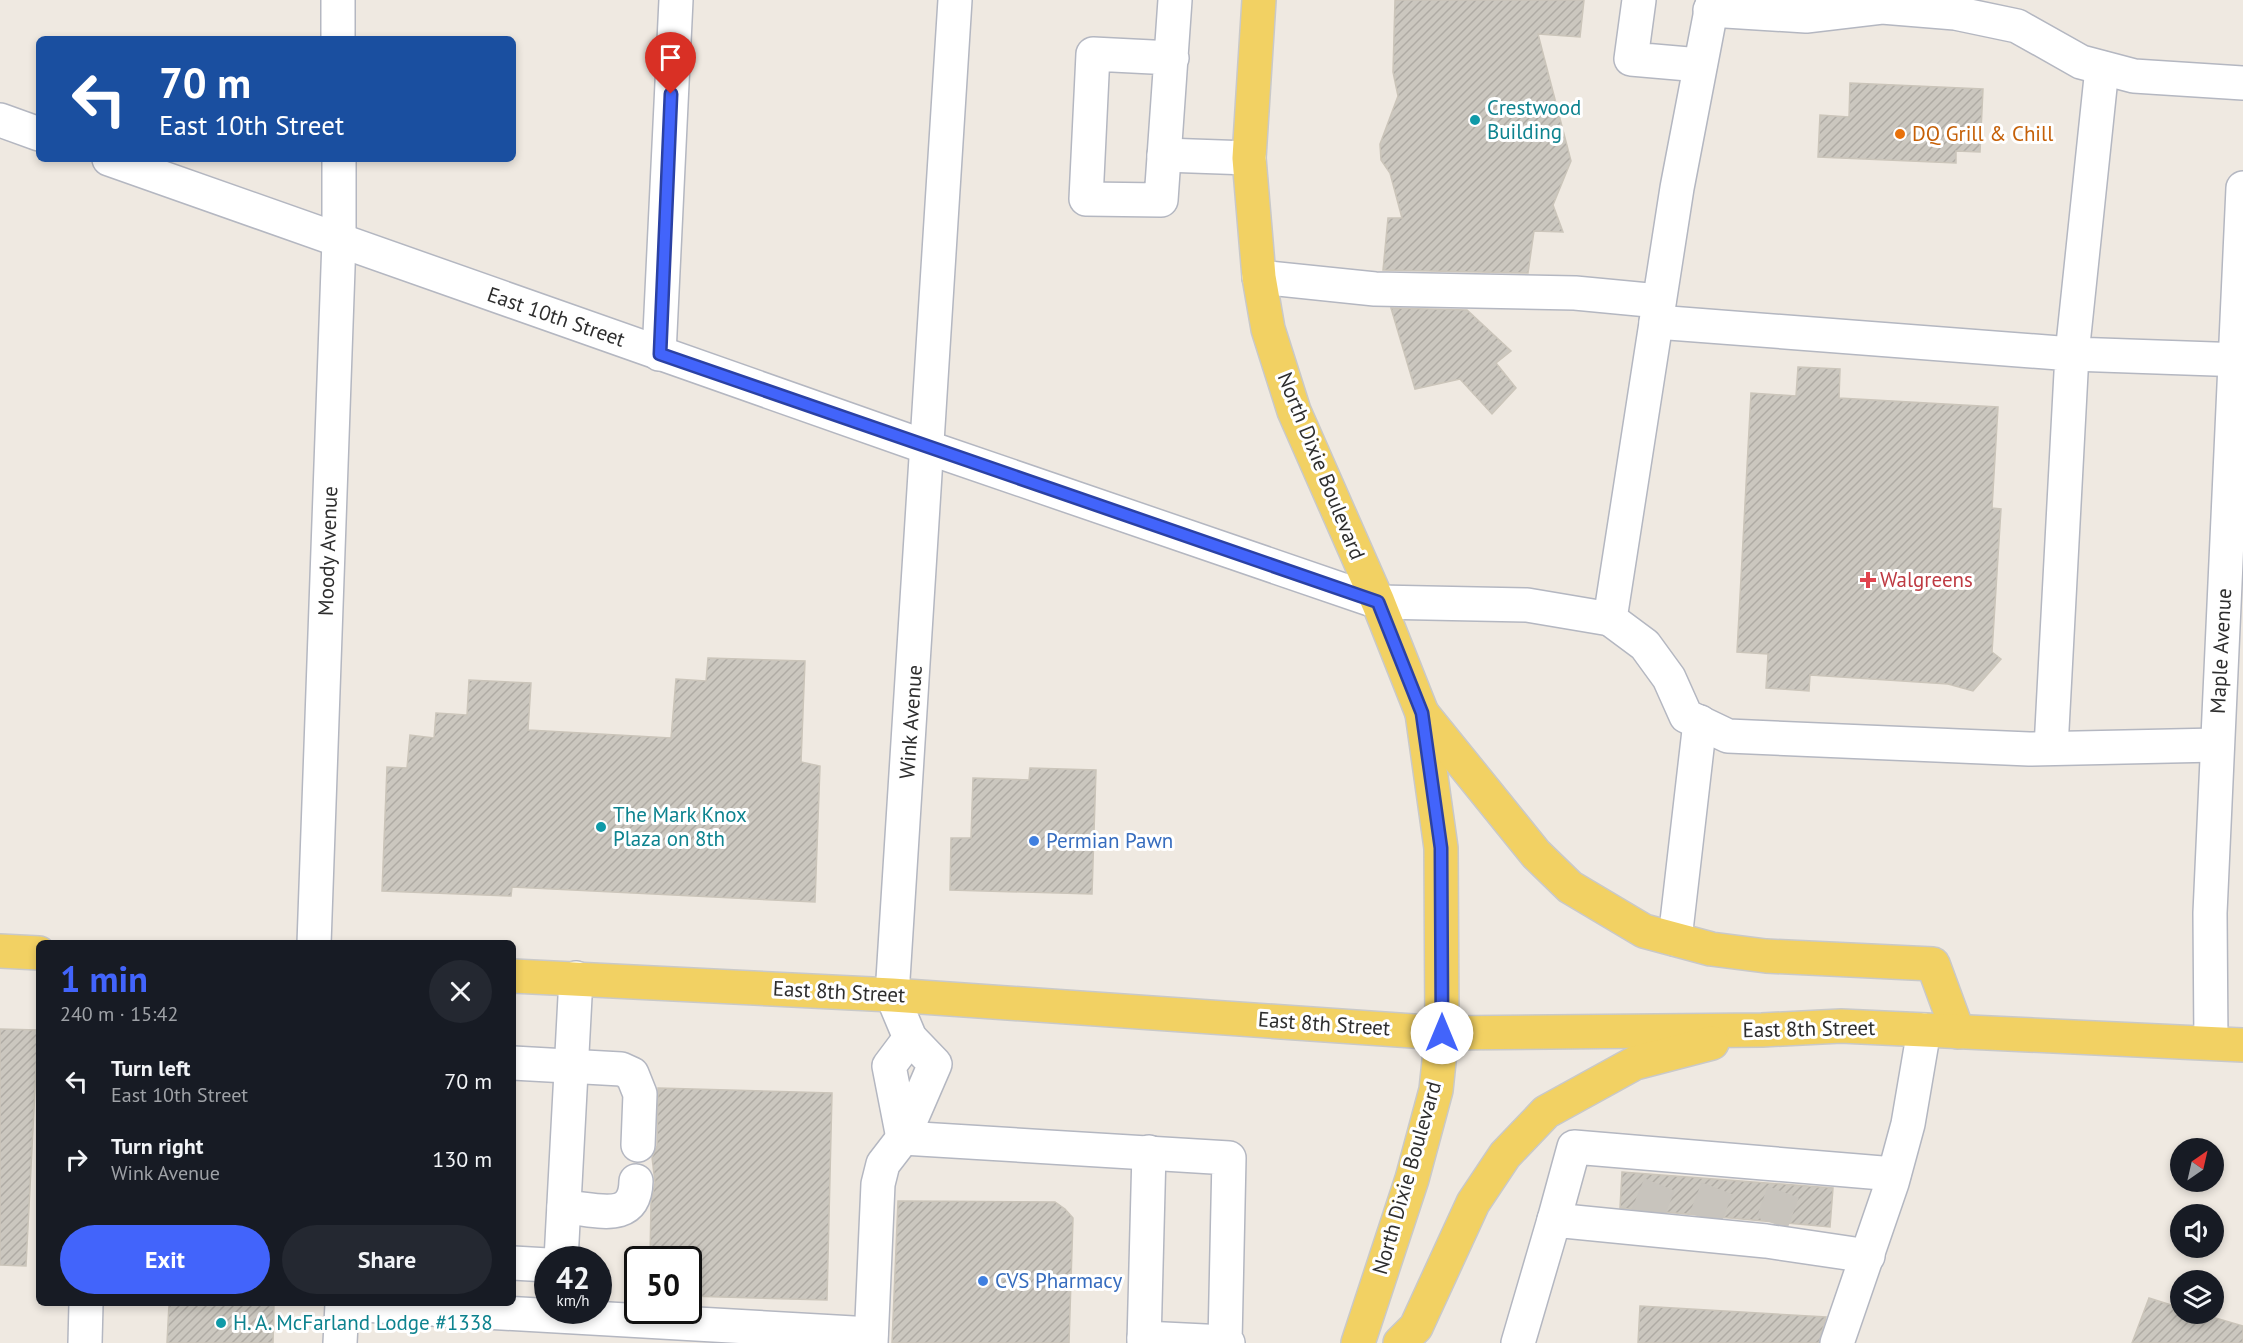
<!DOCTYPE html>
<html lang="en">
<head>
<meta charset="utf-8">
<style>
	body { margin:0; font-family:"PT Sans",sans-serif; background:#242831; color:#f1f3f6; height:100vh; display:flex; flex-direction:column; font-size:22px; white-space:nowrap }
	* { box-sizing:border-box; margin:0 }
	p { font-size:20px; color:#9ea1a6 }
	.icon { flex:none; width:33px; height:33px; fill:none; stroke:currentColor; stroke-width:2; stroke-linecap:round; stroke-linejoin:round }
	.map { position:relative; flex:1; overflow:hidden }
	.drawer { position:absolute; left:36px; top:940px; width:480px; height:366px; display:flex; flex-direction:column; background:#171b24; border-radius:9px; box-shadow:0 3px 9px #0003 }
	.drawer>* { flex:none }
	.banner { position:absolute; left:36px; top:36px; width:480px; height:126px; border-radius:9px; box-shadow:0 3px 9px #0003; background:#1a4fa0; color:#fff; overflow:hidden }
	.needle { width:39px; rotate:34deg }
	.buttons { position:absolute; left:2170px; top:1138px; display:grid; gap:12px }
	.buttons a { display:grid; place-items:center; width:54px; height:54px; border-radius:50%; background:#171b24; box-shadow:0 3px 9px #0003; font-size:30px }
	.speed { position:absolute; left:534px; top:1246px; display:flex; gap:12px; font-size:30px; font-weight:700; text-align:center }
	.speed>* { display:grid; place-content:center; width:78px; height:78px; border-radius:50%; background:#171b24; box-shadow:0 3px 9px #0003; line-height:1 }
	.speed small { font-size:15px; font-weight:400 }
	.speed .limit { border:3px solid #111; border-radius:9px; background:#fff; color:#111 }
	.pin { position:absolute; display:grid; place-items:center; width:51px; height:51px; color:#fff; margin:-62px -26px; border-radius:50% 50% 50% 0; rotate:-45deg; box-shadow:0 0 6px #0007 }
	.pin .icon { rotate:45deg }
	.me { position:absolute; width:66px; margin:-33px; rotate:0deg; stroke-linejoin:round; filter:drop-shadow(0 0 4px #0008) }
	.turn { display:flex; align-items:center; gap:21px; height:126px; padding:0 24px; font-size:27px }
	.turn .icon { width:78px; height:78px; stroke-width:2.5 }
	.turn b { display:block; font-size:42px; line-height:51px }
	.round { display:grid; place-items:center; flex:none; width:63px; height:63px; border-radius:32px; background:#242831 }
	.headline { display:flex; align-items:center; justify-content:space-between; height:102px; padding:0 24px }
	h1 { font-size:36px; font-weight:700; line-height:45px; color:#4264fb }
	.cta { display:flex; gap:12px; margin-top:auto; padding:12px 24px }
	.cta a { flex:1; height:69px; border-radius:36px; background:#4264fb; color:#fff; font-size:24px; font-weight:700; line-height:69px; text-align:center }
	.cta a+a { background:#242831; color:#f1f3f6 }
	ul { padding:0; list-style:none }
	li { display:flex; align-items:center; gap:18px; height:78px; padding:0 24px }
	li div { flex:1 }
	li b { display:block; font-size:22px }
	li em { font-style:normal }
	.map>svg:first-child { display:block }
	.building { fill:url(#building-hatch); stroke:#cbc5ba; stroke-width:1.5 }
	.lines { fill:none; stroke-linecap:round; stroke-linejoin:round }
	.minor-tunnel { stroke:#c8c4bd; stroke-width:33; stroke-dasharray:33 16; stroke-linecap:butt }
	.minor-casing { stroke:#b4b7c1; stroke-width:36 }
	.major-casing { stroke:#c9c9c9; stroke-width:36 }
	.minor { stroke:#fff; stroke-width:33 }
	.major { stroke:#f2d163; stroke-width:33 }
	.route-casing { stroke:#2b41a3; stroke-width:15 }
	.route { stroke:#4264fb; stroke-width:10 }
	.culture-dot { fill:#0f9aa8; stroke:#fff; stroke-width:2 }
	.food-dot { fill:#e8710a; stroke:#fff; stroke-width:2 }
	.health-dot { fill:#e0444e; stroke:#fff; stroke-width:2 }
	.shop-dot { fill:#3f7fe0; stroke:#fff; stroke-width:2 }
	.labels { text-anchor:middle; stroke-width:6; stroke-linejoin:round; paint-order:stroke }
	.culture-label { font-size:21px; fill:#0d838f; stroke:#fff; text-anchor:start }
	.food-label { font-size:21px; fill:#c56008; stroke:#fff; text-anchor:start }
	.street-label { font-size:21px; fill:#2e2e2e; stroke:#fff }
	.health-label { font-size:21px; fill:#be3a42; stroke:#fff; text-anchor:start }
	.shop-label { font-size:21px; fill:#366cbe; stroke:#fff; text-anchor:start }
</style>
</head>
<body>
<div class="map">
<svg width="2243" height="1343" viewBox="0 0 2243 1343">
	<defs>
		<pattern id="building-hatch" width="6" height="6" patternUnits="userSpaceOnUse" patternTransform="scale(1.5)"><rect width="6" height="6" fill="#cbc7bf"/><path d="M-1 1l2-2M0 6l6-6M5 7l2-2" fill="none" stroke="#afaba4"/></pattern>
	</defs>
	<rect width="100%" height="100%" fill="#efe9e1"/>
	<g class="building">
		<path d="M 1395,0 L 1584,0 L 1580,37 L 1538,34 L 1571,161 L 1553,205 L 1563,232 L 1534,231 L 1528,273 L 1383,270 L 1388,218 L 1402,218 L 1390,173 L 1381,160 L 1380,144 L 1398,96 L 1393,72 Z"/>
		<path d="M 1850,83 L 1983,89 L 1980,152 L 1956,151 L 1956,163 L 1818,157 L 1820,115 L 1849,117 Z"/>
		<path d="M 1391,308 L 1467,310 L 1511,351 L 1496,363 L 1516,388 L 1492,414 L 1460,379 L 1415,389 Z"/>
		<path d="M 1798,367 L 1840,369 L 1839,398 L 1998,407 L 1992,508 L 2001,509 L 1992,652 L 2001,659 L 1973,691 L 1948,684 L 1810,675 L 1809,691 L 1766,688 L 1768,654 L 1737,652 L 1751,393 L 1796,396 Z"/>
		<path d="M 708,658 L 805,661 L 801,762 L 820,766 L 815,902 L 512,887 L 511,896 L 382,891 L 387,767 L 407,768 L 410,735 L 434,738 L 436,713 L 467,715 L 469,680 L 531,683 L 528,730 L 671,738 L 676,679 L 706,681 Z"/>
		<path d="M 1030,768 L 1096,770 L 1092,894 L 950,890 L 951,838 L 971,838 L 973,778 L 1029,780 Z"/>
		<path d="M 0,1029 L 38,1030 L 26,1266 L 0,1265 Z"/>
		<path d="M 658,1088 L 832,1093 L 827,1300 L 688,1296 L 688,1260 L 650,1260 L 651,1202 L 655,1183 L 652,1157 L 657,1146 Z"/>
		<path d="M 1622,1172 L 1833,1188 L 1830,1227 L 1620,1208 Z"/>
		<path d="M 898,1201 L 1055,1202 L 1065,1209 L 1073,1218 L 1069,1343 L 892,1343 Z"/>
		<path d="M 2149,1298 L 2181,1308 L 2181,1314 L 2202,1314 L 2243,1326 L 2243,1343 L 2132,1343 Z"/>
		<path d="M 169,1304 L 274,1304 L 273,1343 L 167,1343 Z"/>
		<path d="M 1640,1306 L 1826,1317 L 1819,1343 L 1638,1343 Z"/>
	</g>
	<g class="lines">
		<g class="minor-tunnel">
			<path d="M 1647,1215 L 1664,1174"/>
			<path d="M 1705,1219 L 1721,1178"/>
			<path d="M 1772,1223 L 1787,1182"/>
		</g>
		<g class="minor-casing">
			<g id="minor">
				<path d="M 338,0 L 338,39"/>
				<path d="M 1639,0 L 1631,59 L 1700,65"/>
				<path d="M 1713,0 L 1677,188 L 1610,619 L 1645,645 L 1669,678 L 1686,716 L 1728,736 L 2029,749 L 2217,745"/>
				<path d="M 1710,10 L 1806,16 L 1882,7 L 1955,13 L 2017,26 L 2081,62 L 2134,76 L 2243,83"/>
				<path d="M 1172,58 L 1093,54 L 1086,199 L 1161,200 L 1175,0"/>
				<path d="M 2102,68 L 2072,354 L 2243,360"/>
				<path d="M 0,120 L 39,134"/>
				<path d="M 1164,155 L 1249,158"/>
				<path d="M 109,159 L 929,448 L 1378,602 L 1527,605 L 1610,619"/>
				<path d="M 1259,277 L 1375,289 L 1575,293 L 1659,301"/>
				<path d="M 1656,322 L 2072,354 L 2051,748"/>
				<path d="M 659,354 L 676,0"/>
				<path d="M 1675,939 L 1700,722"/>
				<path d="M 314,944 L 339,240 L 339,159"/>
				<path d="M 2211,1043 L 2210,913 L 2243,188"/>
				<path d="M 513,1063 L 621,1069 L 632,1074 L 640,1094 L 638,1145"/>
				<path d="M 903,1138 L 1229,1158 L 1225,1342 L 1228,1343"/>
				<path d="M 903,1138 L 889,1066 L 910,1038"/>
				<path d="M 564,1207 C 596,1209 635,1225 636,1181"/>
				<path d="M 1554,1220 L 1574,1147 L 1894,1174"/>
				<path d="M 561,1260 L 576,978"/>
				<path d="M 513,1263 L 548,1265"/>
				<path d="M 345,1304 L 871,1334"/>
				<path d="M 1144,1338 L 1225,1342"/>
				<path d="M 85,1343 L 86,1304"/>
				<path d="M 340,1343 L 342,1304"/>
				<path d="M 871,1343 L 878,1184 L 883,1164 L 903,1138 L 935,1064 L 910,1038 L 892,995 L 955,0"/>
				<path d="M 1144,1343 L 1149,1152"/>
				<path d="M 1518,1343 L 1554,1220 L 1766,1241 L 1868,1256"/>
				<path d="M 1837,1343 L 1892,1183 L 1908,1124 L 1924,1030"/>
			</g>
		</g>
		<g class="major-casing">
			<g id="major">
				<path d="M 1259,0 L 1249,158 L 1259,277 L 1268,329 L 1294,411 L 1378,602 L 1422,713 L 1441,848 L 1442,1033 L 1436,1090 L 1412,1179 L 1358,1343"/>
				<path d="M 1422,713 L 1536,854 L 1570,887 L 1644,931 L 1711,949 L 1766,956 L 1933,964 L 1958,1032"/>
				<path d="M 0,951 L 39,953"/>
				<path d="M 513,976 L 892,995 L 1442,1033 L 1762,1030 L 1841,1026 L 2243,1045"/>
				<path d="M 1400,1343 L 1416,1327 L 1473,1203 L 1505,1155 L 1546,1112 L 1635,1063 L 1712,1043"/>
			</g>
		</g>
		<use href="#minor" class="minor"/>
		<use href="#major" class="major"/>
	</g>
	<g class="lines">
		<g class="route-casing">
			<path id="route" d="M 671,94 L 660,354 L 1378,602 L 1422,713 L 1441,848 L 1442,1033"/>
		</g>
		<use href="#route" class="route"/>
	</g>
	<g class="culture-dot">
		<circle cx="1475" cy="120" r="6"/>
		<circle cx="601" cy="827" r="6"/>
		<circle cx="221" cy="1323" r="6"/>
	</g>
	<circle class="food-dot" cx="1900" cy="134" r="6"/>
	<path class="health-dot" d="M1865 571h6v6h6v6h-6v6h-6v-6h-6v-6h6z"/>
	<g class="shop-dot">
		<circle cx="1034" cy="841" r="6"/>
		<circle cx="983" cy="1281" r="6"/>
	</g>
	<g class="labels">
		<g class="culture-label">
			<text x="1487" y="115">Crestwood<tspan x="1487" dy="24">Building</tspan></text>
			<text x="613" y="822">The Mark Knox<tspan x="613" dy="24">Plaza on 8th</tspan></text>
			<text x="233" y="1330">H. A. McFarland Lodge #1338</text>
		</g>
		<g class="food-label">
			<text x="1912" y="141">DQ Grill &amp; Chill</text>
		</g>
		<g class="street-label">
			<text transform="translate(556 317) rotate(19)" y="7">East 10th Street</text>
			<text transform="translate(1321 466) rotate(68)" y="7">North Dixie Boulevard</text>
			<text transform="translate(328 551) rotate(-88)" y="7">Moody Avenue</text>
			<text transform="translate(2221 651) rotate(-87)" y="7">Maple Avenue</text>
			<text transform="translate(911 722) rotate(-86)" y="7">Wink Avenue</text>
			<text transform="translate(839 992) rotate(3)" y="7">East 8th Street</text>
			<text transform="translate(1324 1024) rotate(4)" y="7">East 8th Street</text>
			<text transform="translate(1809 1029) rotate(-1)" y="7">East 8th Street</text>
			<text transform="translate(1407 1178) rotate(-74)" y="7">North Dixie Boulevard</text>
		</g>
		<g class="health-label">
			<text x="1880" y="587">Walgreens</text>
		</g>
		<g class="shop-label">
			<text x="1046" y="848">Permian Pawn</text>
			<text x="995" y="1288">CVS Pharmacy</text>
		</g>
	</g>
</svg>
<div class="buttons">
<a><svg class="needle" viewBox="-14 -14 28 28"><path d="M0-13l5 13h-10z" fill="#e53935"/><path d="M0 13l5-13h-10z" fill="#9ea1a6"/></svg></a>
<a><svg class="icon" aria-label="sound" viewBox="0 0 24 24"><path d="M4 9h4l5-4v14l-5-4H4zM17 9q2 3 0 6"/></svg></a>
<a><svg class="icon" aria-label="layers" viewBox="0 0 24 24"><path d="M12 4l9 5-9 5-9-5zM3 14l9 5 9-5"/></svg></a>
</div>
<div class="speed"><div>42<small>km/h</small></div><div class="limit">50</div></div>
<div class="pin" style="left:671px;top:94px;background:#d93025"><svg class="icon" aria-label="arrive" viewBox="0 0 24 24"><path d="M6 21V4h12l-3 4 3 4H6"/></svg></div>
<svg class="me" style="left:1442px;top:1033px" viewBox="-20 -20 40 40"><circle r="19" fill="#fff"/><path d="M0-13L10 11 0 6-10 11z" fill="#4264fb"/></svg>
<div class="banner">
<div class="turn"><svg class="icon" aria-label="left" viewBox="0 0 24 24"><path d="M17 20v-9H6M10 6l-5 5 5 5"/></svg><div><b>70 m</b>East 10th Street</div></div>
</div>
<section class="drawer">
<div class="headline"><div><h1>1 min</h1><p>240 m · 15:42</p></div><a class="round"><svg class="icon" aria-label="close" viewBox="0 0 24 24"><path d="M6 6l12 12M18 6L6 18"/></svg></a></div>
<ul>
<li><svg class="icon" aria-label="left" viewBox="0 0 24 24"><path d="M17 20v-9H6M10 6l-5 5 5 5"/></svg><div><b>Turn left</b><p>East 10th Street</p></div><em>70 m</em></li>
<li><svg class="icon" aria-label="right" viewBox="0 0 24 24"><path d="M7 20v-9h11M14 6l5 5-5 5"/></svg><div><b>Turn right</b><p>Wink Avenue</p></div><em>130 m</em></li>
</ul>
<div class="cta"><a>Exit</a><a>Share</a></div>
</section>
</div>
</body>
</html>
